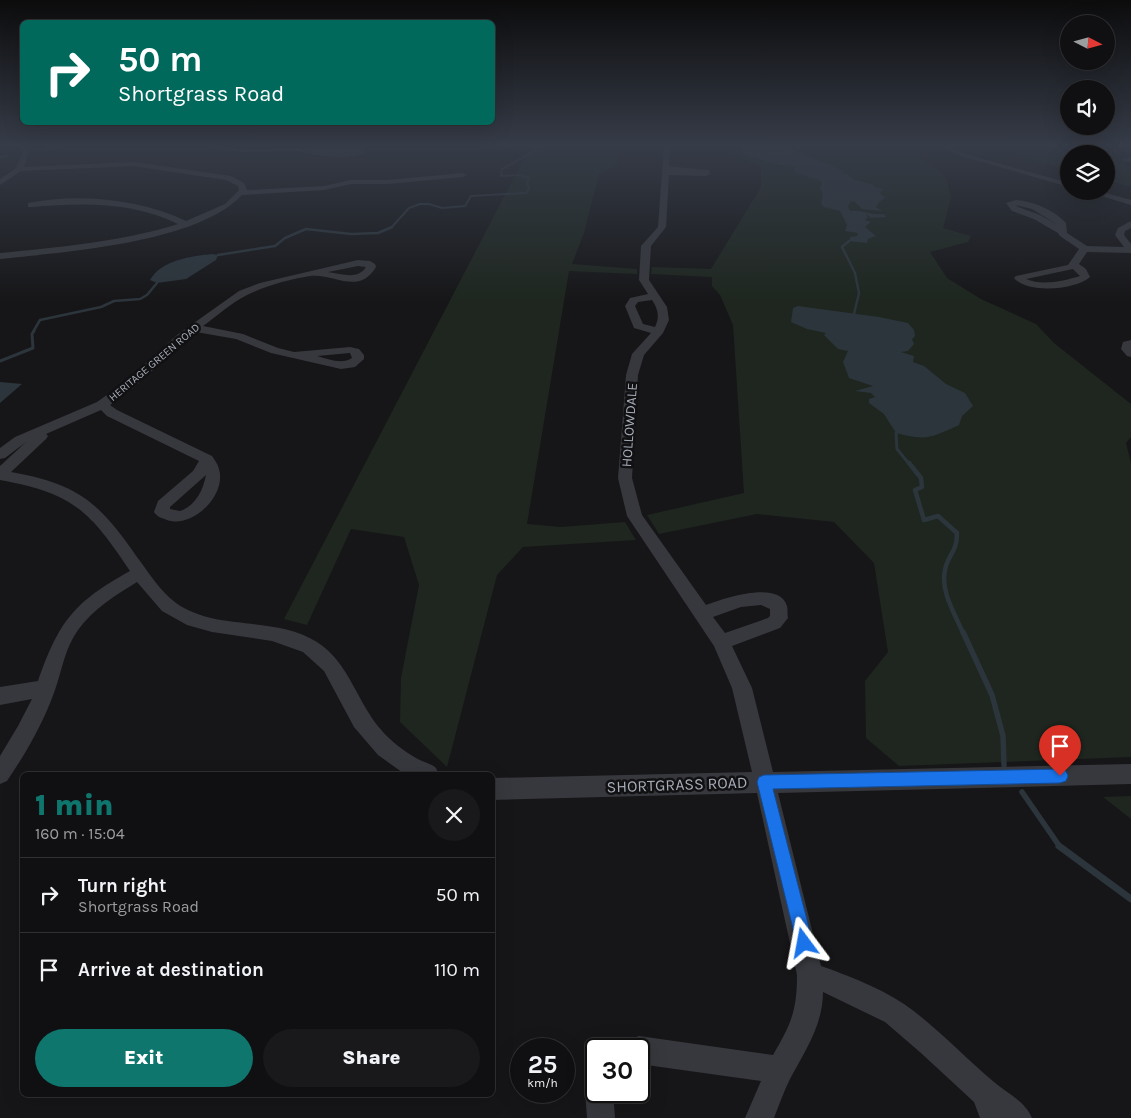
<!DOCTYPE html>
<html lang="en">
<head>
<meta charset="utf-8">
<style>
	body { margin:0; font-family:Karla,sans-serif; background:#19191b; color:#f1f3f6; height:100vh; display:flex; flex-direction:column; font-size:19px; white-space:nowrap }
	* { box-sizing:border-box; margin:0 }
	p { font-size:16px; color:#9c9d9f }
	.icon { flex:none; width:28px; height:28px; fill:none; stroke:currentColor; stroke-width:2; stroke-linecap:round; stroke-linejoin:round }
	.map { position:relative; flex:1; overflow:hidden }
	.panel { position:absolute; left:20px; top:772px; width:475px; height:325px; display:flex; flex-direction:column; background:#101012; border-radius:8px; box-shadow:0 5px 20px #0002,0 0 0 1px #303032 }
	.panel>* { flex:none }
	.guide { position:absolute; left:20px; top:20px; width:475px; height:105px; border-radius:8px; box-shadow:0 5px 20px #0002,0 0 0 1px #303032; background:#00695c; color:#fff; overflow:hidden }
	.needle { width:32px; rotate:96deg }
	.fabs { position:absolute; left:1060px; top:15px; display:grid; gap:10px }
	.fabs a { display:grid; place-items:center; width:55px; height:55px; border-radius:50%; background:#101012; box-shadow:0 5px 20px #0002,0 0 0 1px #303032; font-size:25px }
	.speed { position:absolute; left:510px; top:1038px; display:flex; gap:10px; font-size:25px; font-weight:700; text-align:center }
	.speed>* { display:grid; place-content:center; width:65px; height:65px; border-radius:50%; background:#101012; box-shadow:0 5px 20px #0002,0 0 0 1px #303032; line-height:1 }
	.speed small { font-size:12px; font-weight:400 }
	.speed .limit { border:2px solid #111; border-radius:8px; background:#fff; color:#111 }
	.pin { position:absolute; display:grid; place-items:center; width:42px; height:42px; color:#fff; margin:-51px -21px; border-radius:50% 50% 50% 0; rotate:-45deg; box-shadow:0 0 5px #0007 }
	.pin .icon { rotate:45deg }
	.me { position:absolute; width:55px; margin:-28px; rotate:347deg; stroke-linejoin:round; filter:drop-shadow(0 0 4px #0008) }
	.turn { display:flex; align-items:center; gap:18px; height:105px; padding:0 15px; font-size:22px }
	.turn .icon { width:65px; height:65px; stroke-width:2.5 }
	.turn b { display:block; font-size:35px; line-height:42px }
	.round { display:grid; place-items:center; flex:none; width:52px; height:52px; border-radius:26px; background:#19191b }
	.overview { display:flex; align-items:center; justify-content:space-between; height:85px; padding:0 15px }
	h1 { font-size:30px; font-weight:800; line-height:38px; color:#0f766e }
	.button { display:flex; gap:10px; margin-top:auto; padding:10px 15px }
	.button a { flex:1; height:58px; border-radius:30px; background:#0f766e; color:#fff; font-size:20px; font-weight:800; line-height:58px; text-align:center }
	.button a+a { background:#19191b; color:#f1f3f6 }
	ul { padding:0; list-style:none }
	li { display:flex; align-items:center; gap:15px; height:75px; padding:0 15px; border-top:1px solid #303032 }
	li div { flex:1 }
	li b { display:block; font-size:19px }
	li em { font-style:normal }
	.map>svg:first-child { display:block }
	.green { fill:#1e261f }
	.water { fill:#2c353c }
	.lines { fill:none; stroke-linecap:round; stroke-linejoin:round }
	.stream-far5 { stroke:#2c353c; stroke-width:2 }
	.stream-far4 { stroke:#2c353c; stroke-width:2.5 }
	.stream-far3 { stroke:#2c353c; stroke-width:3 }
	.stream-far2 { stroke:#2c353c; stroke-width:4.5 }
	.stream-far1 { stroke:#2c353c; stroke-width:5.5 }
	.stream { stroke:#2c353c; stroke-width:7 }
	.street { fill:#37383d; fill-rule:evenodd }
	.route { fill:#1a73e8; stroke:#114b97 }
	.labels { text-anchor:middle; stroke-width:5; stroke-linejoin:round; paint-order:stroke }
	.far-street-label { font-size:11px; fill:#a8adb8; stroke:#111113 }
	.street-label { font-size:14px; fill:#a8adb8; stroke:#111113 }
	.near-street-label { font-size:16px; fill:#a8adb8; stroke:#111113 }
</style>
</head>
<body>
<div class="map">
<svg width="1131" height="1118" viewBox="0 0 1131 1118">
	<rect width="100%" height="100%" fill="#161618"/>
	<g class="green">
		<path d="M 531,145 L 619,145 L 617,165 L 599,174 L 584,233 L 572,264 L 637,269 L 637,274 L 569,271 L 527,524 L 561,527 L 625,522 L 636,540 L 523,547 L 497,575 L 447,767 L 400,722 L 401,678 L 419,585 L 404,537 L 351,529 L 307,625 L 284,619 Z"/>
		<path d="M 709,145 L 903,145 L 941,172 L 947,180 L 951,197 L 943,228 L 971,236 L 968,242 L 930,252 L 947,278 L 981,299 L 1036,324 L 1054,343 L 1131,404 L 1131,437 L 1126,443 L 1131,463 L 1131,757 L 899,766 L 866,738 L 865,681 L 888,652 L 874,563 L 834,522 L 757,514 L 659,534 L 647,515 L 744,493 L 733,325 L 720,295 L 712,286 L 712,277 L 651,274 L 652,267 L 711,269 L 761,187 L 761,166 Z"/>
		<path d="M 983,145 L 1069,145 L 1095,154 L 1069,154 L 1069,170 Z"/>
		<path d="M 1106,158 L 1131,166 L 1131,187 L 1106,180 Z"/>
		<path d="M 1131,796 L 1131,819 L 1103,797 Z"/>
	</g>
	<g class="water">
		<path d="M 333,145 L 355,145 L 364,152 C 355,161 310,156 298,151 L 308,147 Z"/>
		<path d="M 734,145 L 781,145 L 844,171 L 840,173 L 848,174 L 854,180 L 874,185 L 874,187 L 883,189 L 880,193 L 885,198 L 879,202 L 876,207 L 882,211 L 862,209 L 855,202 L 851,201 L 848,206 L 850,211 C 862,209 872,216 884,214 L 886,217 L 871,218 L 866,214 L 868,218 L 865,220 L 871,222 L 865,227 L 876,236 L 868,239 L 867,243 L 849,241 L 850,237 L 857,236 L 858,233 L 845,231 L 847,225 L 840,211 L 824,207 L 821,204 L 823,195 L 820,186 L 822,185 L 820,180 L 796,173 L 793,168 L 798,167 L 774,164 L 743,154 L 742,146 Z"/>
		<path d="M 212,254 L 218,255 L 216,260 L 186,279 L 157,283 L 150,280 C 161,260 192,256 212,254 Z"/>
		<path d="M 798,306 L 879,317 L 908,323 L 914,330 L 915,336 L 912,339 L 914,344 L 908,351 L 901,352 L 914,356 L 913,362 L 924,366 L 946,384 L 965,393 L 973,406 L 962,416 L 959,425 C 930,438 927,441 896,433 L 884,414 L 869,403 L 869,399 L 875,397 L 871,393 L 855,391 L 873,386 L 849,378 L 843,362 L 848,351 L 838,349 L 824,335 L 826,333 L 807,329 L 791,322 L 793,308 Z"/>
		<path d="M 0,382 L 22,384 L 0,403 Z"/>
	</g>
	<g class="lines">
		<g class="stream-far5">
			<path d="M 73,145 L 102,145"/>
			<path d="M 136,145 L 146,145"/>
			<path d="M 207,145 L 242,151 L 299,150"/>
			<path d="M 359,147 L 376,145"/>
			<path d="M 47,149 L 71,145"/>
			<path d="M 0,157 L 8,156"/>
			<path d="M 391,228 L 409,208 L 420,204 L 429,204 L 442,208 L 465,206 L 471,196 L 526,193 L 529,189 L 527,183 L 529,178 L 519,175 L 503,176 L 501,175 L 502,169 L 533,152 L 540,145"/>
		</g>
		<g class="stream-far4">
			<path d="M 849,241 L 842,247 L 855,273 L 859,293 L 854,314"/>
			<path d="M 218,255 L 275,246 L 285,238 L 306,229 L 351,234 L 378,233 L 392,227"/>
			<path d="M 33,332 L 40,320 L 101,307 L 114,301 L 140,299 L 147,295 L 157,283"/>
		</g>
		<g class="stream-far3">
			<path d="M 0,361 L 33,348 L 32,334 L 34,331"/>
			<path d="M 896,433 L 897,449 L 910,465"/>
		</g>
		<path class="stream-far2" d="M 909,463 L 921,478 L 922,487 L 915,490 L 924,520 L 938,516 L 957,533 C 957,553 948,554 945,570 C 940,591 955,614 963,633"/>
		<g class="stream-far1">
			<path d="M 963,632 L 992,695 L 1003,736 L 1004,765"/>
			<path d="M 1022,792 L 1060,847"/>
		</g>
		<path class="stream" d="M 1059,846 L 1131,899"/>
		<g class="street">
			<path d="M 20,145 L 27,145 L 29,150 L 24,167 L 134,162 L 231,176 L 244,183 L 247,190 L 324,186 L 351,180 L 387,180 L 463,173 L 467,175 L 463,177 L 387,184 L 351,184 L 324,190 L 242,195 C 197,243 65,252 0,259 L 0,253 C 59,247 121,242 178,224 C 131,201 82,203 31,207 L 28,207 L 28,203 C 79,193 140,199 186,221 L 225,204 L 239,190 L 238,186 L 226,180 L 134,166 L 21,171 L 0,185 L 0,179 L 16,168 L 23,150 Z"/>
			<path d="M 664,145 L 670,145 L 669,166 L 706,170 L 709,170 L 710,174 L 706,176 L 669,175 L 666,227 L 651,246 L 649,280 L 667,307 L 669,320 L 663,333 L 644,355 L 638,375 L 632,478 L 642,515 L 706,605 C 722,599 779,579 787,606 C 788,610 787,614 788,618 L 780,628 L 732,646 L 752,688 L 773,772 L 1131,764 L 1131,784 L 778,793 L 821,966 C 847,975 882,989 904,1004 C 937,1027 964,1057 994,1082 C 1008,1094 1025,1101 1032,1118 L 980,1118 L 974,1102 L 921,1053 L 885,1022 L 823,992 C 823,1025 805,1051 790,1079 C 784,1091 779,1105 774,1118 L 745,1118 L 761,1081 L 639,1064 L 639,1049 L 626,1049 L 629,1040 L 639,1036 L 773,1055 C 791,1024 797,1011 797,975 L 757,793 L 492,800 L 492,778 L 752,772 L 732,688 L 714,646 L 627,516 L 618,478 L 626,375 L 632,354 L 651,333 L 634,328 L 625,306 L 630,298 L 648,294 L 639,280 L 641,246 L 658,227 ZM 652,300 C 658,309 660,317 655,327 L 643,324 L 635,306 L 638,302 ZM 761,605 L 770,609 L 770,616 L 768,618 L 725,633 L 713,617 L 741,607 Z"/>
			<path d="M 941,145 L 950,145 L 962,153 L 1069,183 L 1069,187 L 958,155 Z"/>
			<rect x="1123" y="158" width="8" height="4"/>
			<path d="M 1085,191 L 1099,191 L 1131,200 L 1131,205 Z"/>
			<path d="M 1016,200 C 1033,201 1054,210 1066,223 L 1067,233 L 1087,246 L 1124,247 L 1115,235 L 1118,228 L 1131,221 L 1131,228 L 1125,231 L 1124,235 L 1131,244 L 1131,253 L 1087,252 L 1079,264 L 1086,269 L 1090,277 C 1076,290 1027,294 1014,278 L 1016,276 L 1068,265 L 1079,249 L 1060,236 L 1058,233 L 1034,219 L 1012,211 L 1006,203 ZM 1016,205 L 1032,209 L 1058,225 L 1040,215 L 1018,207 ZM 1073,269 L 1080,276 C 1064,281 1042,286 1026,279 Z"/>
			<path d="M 358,260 L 370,261 L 375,264 L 376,267 C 358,296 335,273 310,276 C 290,279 265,286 247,295 C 231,303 217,316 203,326 L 243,334 L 278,348 L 294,352 L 350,347 L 359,349 L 364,355 L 364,359 L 355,367 L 341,369 L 271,353 L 236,339 L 196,332 L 133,388 L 110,405 L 117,410 L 212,456 C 215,460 218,465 219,469 C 227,495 192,529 167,520 C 162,518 157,517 154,512 L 158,501 L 193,471 L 199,461 L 107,416 L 101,410 L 46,434 L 48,436 L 46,439 L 11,472 C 78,484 99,502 137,557 C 149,573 160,591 176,603 C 217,632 274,615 317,642 C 350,663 357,704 383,732 C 392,742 404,751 416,758 C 421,761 432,764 436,768 C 437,770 438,773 439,775 L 406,775 L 378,755 L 354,727 L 324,671 L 303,652 L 272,641 L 212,632 L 187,625 L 162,611 L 137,582 C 116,595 93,609 78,630 C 65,648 62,670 55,690 C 44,722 26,753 7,781 L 0,784 L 0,756 L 18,726 L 32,699 L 0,705 L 0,687 L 38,681 C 59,621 74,602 130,571 C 90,511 73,493 0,480 L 0,466 L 26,442 L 5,458 L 0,459 L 0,448 L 15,437 L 97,402 L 125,382 L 177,335 L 239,291 L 260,283 ZM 358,266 L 366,267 C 358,280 342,274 328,272 ZM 350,353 L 352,358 C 342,365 328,359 317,356 ZM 206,475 C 203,491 195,506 180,511 L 170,509 L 170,507 Z"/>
			<path d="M 1131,340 L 1131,357 L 1127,356 L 1121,349 L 1123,342 Z"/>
			<path d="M 596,1078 L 596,1091 L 613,1091 L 615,1118 L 587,1118 L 585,1091 L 589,1081 Z"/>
		</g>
	</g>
	<linearGradient id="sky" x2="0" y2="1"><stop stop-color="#0c0c0d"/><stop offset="0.48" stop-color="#363c48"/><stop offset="1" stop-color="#363c48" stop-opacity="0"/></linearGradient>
	<rect width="1131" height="302" fill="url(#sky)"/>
	<path class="route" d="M 1060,769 L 1066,771 L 1068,776 L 1066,781 L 1060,783 L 773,789 L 813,943 L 810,949 L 804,952 L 798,949 L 757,782 L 759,777 L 764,775 Z"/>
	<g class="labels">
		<g class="far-street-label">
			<text transform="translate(154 362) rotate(-40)" y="4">HERITAGE GREEN ROAD</text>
		</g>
		<g class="street-label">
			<text transform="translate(629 425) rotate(-86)" y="5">HOLLOWDALE</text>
		</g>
		<g class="near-street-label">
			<text transform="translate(677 784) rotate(-2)" y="6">SHORTGRASS ROAD</text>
		</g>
	</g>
</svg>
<div class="fabs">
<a><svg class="needle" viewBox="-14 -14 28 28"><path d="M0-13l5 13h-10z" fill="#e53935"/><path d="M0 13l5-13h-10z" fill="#9c9d9f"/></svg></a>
<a><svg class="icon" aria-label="sound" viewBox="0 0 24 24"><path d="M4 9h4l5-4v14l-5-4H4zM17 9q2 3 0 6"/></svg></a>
<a><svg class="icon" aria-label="layers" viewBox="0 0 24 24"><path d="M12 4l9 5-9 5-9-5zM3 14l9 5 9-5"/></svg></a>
</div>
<div class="speed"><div>25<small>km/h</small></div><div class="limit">30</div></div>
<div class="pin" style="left:1060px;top:776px;background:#d93025"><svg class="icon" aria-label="arrive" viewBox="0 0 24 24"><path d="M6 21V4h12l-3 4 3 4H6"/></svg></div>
<svg class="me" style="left:804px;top:943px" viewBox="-20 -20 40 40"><path d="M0-17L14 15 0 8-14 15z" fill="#1a73e8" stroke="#fff" stroke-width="4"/></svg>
<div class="guide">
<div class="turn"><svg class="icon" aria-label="right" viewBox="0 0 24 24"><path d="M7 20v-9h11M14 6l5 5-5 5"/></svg><div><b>50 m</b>Shortgrass Road</div></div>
</div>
<section class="panel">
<div class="overview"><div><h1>1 min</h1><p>160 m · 15:04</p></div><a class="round"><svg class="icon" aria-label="close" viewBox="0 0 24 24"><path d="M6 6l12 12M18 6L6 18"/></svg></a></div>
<ul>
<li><svg class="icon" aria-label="right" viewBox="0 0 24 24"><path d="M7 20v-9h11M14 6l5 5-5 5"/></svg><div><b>Turn right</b><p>Shortgrass Road</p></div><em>50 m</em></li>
<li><svg class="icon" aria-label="arrive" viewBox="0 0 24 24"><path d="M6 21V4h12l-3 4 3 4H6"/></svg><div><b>Arrive at destination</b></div><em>110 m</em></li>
</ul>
<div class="button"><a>Exit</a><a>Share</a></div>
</section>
</div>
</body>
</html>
